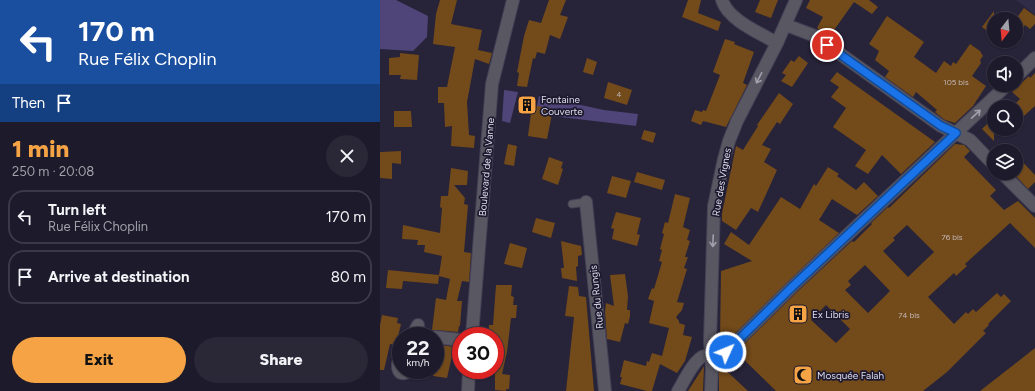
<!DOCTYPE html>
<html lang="en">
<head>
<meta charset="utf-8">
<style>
	body { margin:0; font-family:Figtree,sans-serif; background:#2a2737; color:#f1f3f6; height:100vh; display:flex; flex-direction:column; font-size:15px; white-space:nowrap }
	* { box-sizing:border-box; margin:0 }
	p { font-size:13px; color:#a0a1a9 }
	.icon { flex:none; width:22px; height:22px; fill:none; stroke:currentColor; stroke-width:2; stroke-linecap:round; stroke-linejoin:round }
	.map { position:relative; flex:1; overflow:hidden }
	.panel { display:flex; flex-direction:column; background:#1d1a2b; width:380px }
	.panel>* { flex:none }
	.top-card { background:#1a4fa0; color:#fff; overflow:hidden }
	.needle { width:26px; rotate:196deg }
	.tools { position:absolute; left:607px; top:12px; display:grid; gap:8px }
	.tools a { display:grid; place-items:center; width:36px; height:36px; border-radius:50%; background:#1d1a2b; box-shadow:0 1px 3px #0004,0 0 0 1px #3b3847; font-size:20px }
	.speed { position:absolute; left:12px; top:327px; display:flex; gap:8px; font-size:20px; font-weight:700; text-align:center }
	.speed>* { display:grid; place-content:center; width:52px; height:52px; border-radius:50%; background:#1d1a2b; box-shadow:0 1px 3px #0004,0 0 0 1px #3b3847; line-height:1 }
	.speed small { font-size:10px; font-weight:400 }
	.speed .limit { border:6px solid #d22; background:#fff; color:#111 }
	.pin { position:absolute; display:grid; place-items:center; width:34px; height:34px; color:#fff; margin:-17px; border:2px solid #fff; border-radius:50%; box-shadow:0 1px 4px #0007 }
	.me { position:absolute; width:44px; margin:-22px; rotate:46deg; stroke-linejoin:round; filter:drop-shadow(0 0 3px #0008) }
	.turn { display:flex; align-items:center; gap:14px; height:84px; padding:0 12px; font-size:18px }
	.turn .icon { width:52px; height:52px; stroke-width:2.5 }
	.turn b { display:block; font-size:28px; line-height:34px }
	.then { display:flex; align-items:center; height:38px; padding:0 12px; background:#0003; gap:8px; font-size:15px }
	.round { display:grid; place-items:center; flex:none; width:42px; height:42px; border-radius:21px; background:#2a2737 }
	.overview { display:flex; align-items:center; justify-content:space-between; height:68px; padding:0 12px }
	h1 { font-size:24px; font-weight:800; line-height:30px; color:#f5a345 }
	.action { display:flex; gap:8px; margin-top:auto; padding:8px 12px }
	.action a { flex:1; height:46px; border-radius:24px; background:#f5a345; color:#111; font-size:16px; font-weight:800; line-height:46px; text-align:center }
	.action a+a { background:#2a2737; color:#f1f3f6 }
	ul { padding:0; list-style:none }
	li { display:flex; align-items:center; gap:12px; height:54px; margin:0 8px 6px; padding:0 4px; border:2px solid #3b3847; border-radius:16px }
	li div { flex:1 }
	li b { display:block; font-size:15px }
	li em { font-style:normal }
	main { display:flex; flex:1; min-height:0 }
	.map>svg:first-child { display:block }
	.built { fill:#302b46 }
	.green { fill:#504578 }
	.building { fill:#734a1a; fill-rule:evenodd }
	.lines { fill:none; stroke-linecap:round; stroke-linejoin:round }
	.lane-casing { stroke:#444155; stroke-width:9 }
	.street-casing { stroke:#444155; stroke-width:14 }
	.lane { stroke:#595762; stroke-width:7 }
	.street { stroke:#595762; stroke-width:12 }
	.oneway { stroke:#a2a0ad }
	.route-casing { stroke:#114b97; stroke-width:10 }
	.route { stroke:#1a73e8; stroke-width:7 }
	.labels { text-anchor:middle; stroke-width:3.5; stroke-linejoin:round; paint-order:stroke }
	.number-label { font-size:8px; fill:#c3b8b7 }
	.poi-label { font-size:10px; fill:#dedceb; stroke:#1d192f; text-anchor:start }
	.street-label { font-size:10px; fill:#dedceb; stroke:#1d192f }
</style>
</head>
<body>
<main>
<section class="panel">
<div class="top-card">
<div class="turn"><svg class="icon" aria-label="left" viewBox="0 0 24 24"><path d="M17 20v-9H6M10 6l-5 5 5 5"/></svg><div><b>170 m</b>Rue Félix Choplin</div></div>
<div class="then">Then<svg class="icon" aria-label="arrive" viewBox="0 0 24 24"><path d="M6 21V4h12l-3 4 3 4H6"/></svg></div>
</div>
<div class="overview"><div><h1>1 min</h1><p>250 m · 20:08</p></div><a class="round"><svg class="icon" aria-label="close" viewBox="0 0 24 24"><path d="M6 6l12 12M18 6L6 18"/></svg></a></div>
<ul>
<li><svg class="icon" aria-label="left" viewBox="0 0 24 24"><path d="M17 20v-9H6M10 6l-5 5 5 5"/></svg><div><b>Turn left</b><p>Rue Félix Choplin</p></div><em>170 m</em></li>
<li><svg class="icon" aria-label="arrive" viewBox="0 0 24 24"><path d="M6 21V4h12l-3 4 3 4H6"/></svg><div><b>Arrive at destination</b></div><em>80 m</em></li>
</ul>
<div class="action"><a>Exit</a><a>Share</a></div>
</section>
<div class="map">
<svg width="655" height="391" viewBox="0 0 655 391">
	<rect width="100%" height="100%" fill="#272339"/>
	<path class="built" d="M 636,0 L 655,0 L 655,15 Z"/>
	<g class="green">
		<path d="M 0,0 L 16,0 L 48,16 L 47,37 L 33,51 L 0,49 Z"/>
		<path d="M 124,90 L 138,92 L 130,123 L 122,121 Z"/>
		<path d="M 159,96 L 224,110 L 258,114 L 256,126 L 155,114 Z"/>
	</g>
	<g class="building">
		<path d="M 60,0 L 77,0 L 71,24 L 102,30 L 98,50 L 112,53 L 109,64 L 95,59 L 87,102 L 89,135 L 95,136 L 94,148 L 71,146 L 72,126 L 65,127 L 64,103 L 58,103 L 58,87 L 67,87 L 75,47 L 53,44 L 56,14 Z"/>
		<path d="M 169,0 L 186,0 L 180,15 L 188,17 L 180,39 L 170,35 L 165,54 L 157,52 L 155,59 L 153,58 L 147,87 L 137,86 L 139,73 L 137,72 L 144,36 L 149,20 L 161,23 Z"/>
		<path d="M 308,0 L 321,0 L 318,13 L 341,22 L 338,31 L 302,17 Z"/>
		<path d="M 380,0 L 398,0 L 391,18 L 375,12 Z"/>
		<path d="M 430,0 L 489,0 L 498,7 L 492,14 L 474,2 L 449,37 L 437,28 L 443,17 L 426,8 Z"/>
		<path d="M 644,8 L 655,16 L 655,24 L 650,29 L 645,25 L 636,38 L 636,19 Z"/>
		<path d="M 614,11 L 614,36 L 602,27 Z"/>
		<path d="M 507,16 L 544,42 L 534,57 L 556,73 L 564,61 L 571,66 L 573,62 L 576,64 L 590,44 L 600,51 L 603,56 L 600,60 L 601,63 L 592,76 L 606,86 L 593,106 L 575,123 L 565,120 L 555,112 L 557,110 L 536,92 L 533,97 L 505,77 L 509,71 L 495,60 L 499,51 L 489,44 Z"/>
		<path d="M 345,39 L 355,42 L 354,44 L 374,52 L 363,83 L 367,85 L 346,127 L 323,121 L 321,125 L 311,121 L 315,110 L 322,112 L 323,110 L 326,111 L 340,75 L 333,72 Z"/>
		<path d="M 20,53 L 39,55 L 37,80 L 20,79 L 21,75 L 9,75 L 9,58 L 20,57 Z"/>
		<path d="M 419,56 L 428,63 L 412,87 L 401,81 L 406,75 L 402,73 L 411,60 L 414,62 Z"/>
		<path d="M 207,58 L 217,62 L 213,75 L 203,72 Z"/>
		<path d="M 457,72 L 555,142 L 521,174 L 502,155 L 488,174 L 475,166 L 486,150 L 453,127 L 466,108 L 451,97 L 459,87 L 450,81 Z"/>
		<path d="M 655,73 L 655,106 L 636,123 L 636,103 L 640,99 L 632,92 L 649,76 L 650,78 Z"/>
		<path d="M 228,82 L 252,90 L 247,105 L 224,98 Z"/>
		<path d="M 399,93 L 413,104 L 400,124 L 397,122 L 382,145 L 391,149 L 384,162 L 397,170 L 378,212 L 371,208 L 356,230 L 342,221 L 342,213 L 356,146 L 363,150 L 378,126 L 377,125 Z"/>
		<path d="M 152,105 L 173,109 L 167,139 L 148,136 Z"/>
		<path d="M 14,111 L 31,111 L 32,127 L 14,127 Z"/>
		<path d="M 614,117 L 614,141 L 602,129 Z"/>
		<path d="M 264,130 L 276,133 L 273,143 L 261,139 Z"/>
		<path d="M 128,144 L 137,146 L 134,166 L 124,164 Z"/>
		<path d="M 575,144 L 584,145 L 590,151 L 584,157 L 616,190 L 610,196 L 624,210 L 638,201 L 655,218 L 655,248 L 630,223 L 585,264 L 587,266 L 576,276 L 574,273 L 548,297 L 574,324 L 586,312 L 588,314 L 593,309 L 596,312 L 617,293 L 621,297 L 624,294 L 631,301 L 608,324 L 609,325 L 603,331 L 606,333 L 567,372 L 543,391 L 396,391 L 358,354 L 360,353 L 357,351 L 417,292 L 472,241 L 474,242 L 492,224 L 491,223 L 508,207 L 509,208 ZM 527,225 L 554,252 L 528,277 L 503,251 L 515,240 L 513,238 ZM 485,265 L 510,291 L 488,313 L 465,290 L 471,285 L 468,281 ZM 446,305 L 470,329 L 456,343 L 431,320 Z"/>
		<path d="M 21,151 L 21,164 L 12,163 L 12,179 L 0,178 L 0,152 Z"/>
		<path d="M 636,155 L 655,175 L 655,182 L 648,189 L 636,176 Z"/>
		<path d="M 169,157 L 183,162 L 181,168 L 183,169 L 178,185 L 162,179 Z"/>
		<path d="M 448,167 L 459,174 L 457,176 L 476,190 L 484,182 L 498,196 L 477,215 L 452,199 L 439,220 L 459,233 L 344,344 L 340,341 L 341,271 L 372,261 L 344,244 L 351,232 L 369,245 L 401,197 L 420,209 L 434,184 L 436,186 Z"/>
		<path d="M 71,168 L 88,171 L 87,185 L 74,185 L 85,198 L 84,204 L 88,205 L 84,252 L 91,253 L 89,282 L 82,281 L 77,301 L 82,301 L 80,326 L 79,326 L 78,332 L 56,330 L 52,330 L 56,298 L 66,300 L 70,279 L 59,276 L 58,284 L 23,281 L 22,289 L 6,288 L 8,270 L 59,275 L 62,256 L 44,252 L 45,245 L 37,245 L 38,240 L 22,239 L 23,225 L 60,233 L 62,208 L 60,207 L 61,196 L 68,196 Z"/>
		<path d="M 257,172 L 285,180 L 282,190 L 254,182 Z"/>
		<path d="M 232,176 L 251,181 L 246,198 L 227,193 Z"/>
		<path d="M 295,194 L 310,198 L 303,227 L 310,230 L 307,240 L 310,241 L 305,257 L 308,257 L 304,268 L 307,269 L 297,302 L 304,303 L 302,310 L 296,317 L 299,321 L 299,323 L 305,325 L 303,335 L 312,337 L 305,361 L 297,373 L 280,364 L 272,391 L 267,391 L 240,384 L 242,377 L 240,377 L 244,360 L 266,366 L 267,361 L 269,362 L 272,353 L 282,356 L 289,328 L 269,323 L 274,301 L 268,299 L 272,288 L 274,289 L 282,262 L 279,261 L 282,250 L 280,249 L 284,234 L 282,233 L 285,222 L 288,223 Z"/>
		<path d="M 236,212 L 261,218 L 257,234 L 260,235 L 257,246 L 232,239 L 234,229 L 231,228 Z"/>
		<path d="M 156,218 L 175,223 L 171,238 L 152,232 Z"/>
		<path d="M 181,241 L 201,246 L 202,255 L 198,256 L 198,266 L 196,267 L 197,281 L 182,278 L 181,268 L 184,268 Z"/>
		<path d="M 130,243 L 147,248 L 142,268 L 124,264 Z"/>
		<path d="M 245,274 L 248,296 L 247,310 L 250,310 L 250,316 L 248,324 L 245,323 L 240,342 L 227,339 L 225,312 L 226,303 L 234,306 L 230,275 Z"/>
		<path d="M 116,285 L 132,285 L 131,296 L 134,297 L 133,305 L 137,305 L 136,318 L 131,318 L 127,352 L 122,374 L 130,375 L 129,389 L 126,389 L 126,391 L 115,390 L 115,336 L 108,336 L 109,325 L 113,325 Z"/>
		<path d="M 189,286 L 198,287 L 199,296 L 206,297 L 214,391 L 186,391 L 194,317 L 185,316 Z"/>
		<path d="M 2,315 L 18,318 L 17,323 L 21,324 L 16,345 L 10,344 L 4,370 L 0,370 L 0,325 Z"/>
		<path d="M 60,345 L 74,347 L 67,378 L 53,376 Z"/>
		<path d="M 655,348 L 655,391 L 600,391 L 636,363 Z"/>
		<path d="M 339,364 L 368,391 L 339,391 Z"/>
		<path d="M 324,366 L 323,391 L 308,391 Z"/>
	</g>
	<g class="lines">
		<g class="lane-casing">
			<path id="lane" d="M 192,204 L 206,202"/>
		</g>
		<g class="street-casing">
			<g id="street">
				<path d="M 342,0 C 348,20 380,33 397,43"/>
				<path d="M 406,25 L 435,36 L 561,126 L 590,140 L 614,165"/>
				<path d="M 636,77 L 655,58"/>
				<path d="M 622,173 L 655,206"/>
				<path d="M 206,202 L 225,391"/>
				<path d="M 32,336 L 38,325"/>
				<path d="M 92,336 L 112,84 L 133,0"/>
				<path d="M 55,337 L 81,340"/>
				<path d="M 21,356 C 15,367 18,379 31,370"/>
				<path d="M 88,391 L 89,370"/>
				<path d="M 298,391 C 303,383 315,358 324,356 C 332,354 339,357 346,352 L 412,287 L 627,85"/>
				<path d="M 331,391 L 332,368 L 330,342 L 334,206 L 344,159 L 349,141 L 357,121 L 397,43 L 416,0"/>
			</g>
		</g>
		<use href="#lane" class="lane"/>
		<use href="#street" class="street"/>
	</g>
	<defs><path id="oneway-shaft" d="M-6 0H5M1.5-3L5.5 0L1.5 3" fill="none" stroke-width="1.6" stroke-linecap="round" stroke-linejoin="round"/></defs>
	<g class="oneway">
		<use href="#oneway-shaft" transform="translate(379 78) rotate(117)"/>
		<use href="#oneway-shaft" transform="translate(596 114) rotate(-43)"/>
		<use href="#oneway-shaft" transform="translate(333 241) rotate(92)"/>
	</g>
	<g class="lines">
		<g class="route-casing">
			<path id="route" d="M 346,352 L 412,287 L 576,133 L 561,126 L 447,45"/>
		</g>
		<use href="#route" class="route"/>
	</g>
	<defs>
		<g id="building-square" transform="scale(1)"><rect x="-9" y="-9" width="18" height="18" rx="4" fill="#f5a345" stroke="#1d192f"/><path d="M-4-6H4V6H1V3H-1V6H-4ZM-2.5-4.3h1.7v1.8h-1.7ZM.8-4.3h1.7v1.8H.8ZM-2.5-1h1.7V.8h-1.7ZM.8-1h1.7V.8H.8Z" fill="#111"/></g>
		<g id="mosque-square" transform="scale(1)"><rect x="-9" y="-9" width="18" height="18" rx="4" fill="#f5a345" stroke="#1d192f"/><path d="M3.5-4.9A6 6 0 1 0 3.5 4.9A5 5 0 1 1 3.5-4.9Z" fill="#111"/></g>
	</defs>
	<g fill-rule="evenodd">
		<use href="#building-square" x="147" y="105"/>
		<use href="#building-square" x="418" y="314"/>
		<use href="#mosque-square" x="423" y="375"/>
	</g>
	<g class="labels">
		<g class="number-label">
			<text x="576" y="85">105 bis</text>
			<text x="239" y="97">4</text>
			<text x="572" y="240">76 bis</text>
			<text x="529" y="318">74 bis</text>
		</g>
		<g class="poi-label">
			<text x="161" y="103">Fontaine<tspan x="161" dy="12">Couverte</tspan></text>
			<text x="432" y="318">Ex Libris</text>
			<text x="437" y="379">Mosquée Falah</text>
		</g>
		<g class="street-label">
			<text transform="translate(106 167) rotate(-85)" y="4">Boulevard de la Vanne</text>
			<text transform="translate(341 182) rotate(-80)" y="4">Rue des Vignes</text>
			<text transform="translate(216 297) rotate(-96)" y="4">Rue du Rungis</text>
		</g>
	</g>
</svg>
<div class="tools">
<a><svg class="needle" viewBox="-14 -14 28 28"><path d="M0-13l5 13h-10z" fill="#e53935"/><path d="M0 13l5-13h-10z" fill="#a0a1a9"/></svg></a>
<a><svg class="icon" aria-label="sound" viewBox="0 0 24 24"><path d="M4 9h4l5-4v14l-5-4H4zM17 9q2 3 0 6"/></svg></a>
<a><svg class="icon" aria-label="search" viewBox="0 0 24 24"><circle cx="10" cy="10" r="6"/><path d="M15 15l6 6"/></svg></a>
<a><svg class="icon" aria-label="layers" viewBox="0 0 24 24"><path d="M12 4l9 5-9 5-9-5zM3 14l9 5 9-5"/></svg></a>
</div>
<div class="speed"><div>22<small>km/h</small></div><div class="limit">30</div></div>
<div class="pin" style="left:447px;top:45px;background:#d93025"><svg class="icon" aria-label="arrive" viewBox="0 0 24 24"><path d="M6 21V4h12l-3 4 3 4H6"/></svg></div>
<svg class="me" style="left:346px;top:352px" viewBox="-20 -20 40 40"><circle r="17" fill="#1a73e8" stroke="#fff" stroke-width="3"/><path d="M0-11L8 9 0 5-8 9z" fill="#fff"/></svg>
</div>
</main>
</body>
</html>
